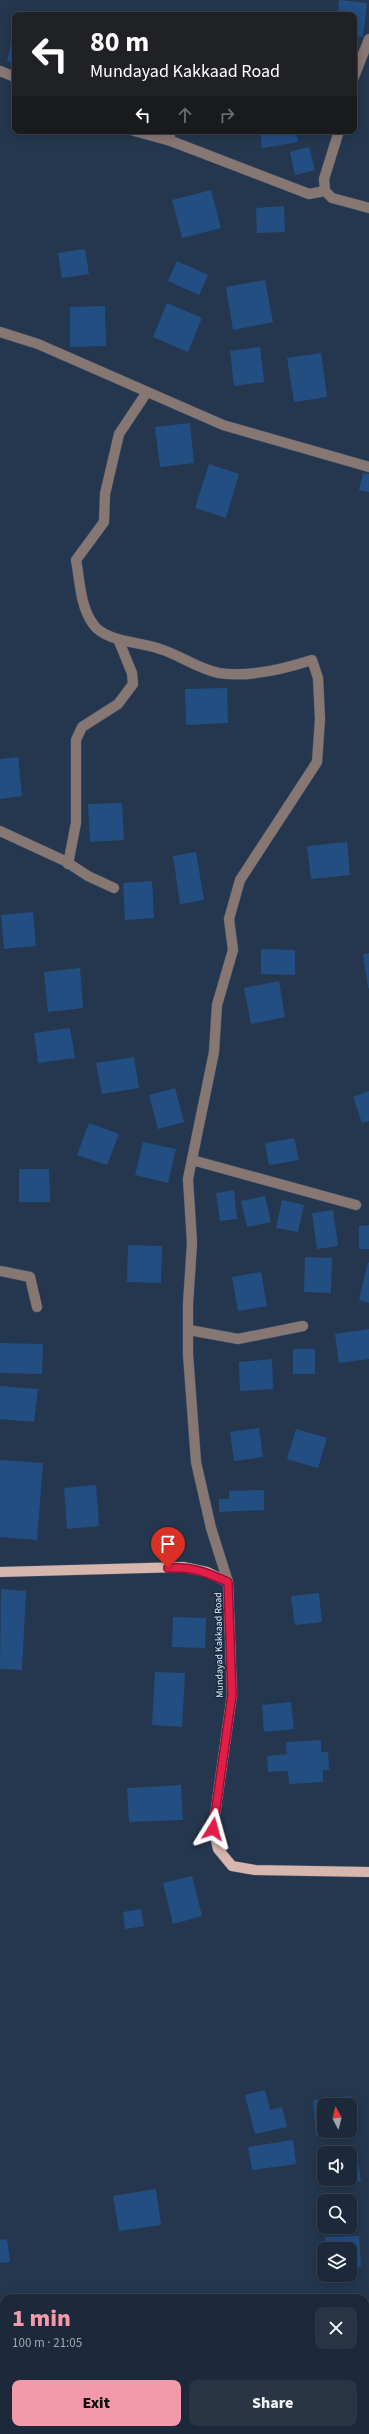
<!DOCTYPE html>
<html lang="en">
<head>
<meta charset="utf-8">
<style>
	body { margin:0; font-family:"Source Sans 3",sans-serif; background:#293545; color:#f1f3f6; height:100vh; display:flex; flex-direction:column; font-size:15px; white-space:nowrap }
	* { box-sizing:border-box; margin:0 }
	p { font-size:13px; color:#a0a6af }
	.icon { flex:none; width:22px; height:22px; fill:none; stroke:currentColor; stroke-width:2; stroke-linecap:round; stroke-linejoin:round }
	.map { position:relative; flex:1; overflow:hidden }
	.panel { position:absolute; left:0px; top:2294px; width:369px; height:140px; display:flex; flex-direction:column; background:#1c293a; border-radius:12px 12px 0 0; box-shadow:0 2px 10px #0003,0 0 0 1px #3a4554 }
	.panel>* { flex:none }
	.top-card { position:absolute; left:12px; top:12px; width:345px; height:122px; border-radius:8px; box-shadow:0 2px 10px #0003,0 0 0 1px #3a4554; background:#202124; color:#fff; overflow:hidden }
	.needle { width:26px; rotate:353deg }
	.fabs { position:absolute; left:317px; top:2098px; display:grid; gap:8px }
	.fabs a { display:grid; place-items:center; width:40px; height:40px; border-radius:8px; background:#1c293a; box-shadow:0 2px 10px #0003,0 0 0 1px #3a4554; font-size:20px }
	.pin { position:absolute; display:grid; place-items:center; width:34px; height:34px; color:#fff; margin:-41px -17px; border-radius:50% 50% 50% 0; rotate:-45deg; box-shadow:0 0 4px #0007 }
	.pin .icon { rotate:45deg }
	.me { position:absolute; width:44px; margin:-22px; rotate:8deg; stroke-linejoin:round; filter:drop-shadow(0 0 3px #0008) }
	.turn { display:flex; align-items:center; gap:14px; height:84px; padding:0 12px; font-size:18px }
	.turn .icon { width:52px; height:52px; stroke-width:2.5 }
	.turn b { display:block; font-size:28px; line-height:34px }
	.lanes { display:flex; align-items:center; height:38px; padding:0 12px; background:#0003; justify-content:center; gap:20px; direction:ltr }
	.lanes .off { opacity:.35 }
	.round { display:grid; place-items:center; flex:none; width:42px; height:42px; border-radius:8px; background:#293545 }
	.headline { display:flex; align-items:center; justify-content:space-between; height:68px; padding:0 12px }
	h1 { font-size:24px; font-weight:800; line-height:30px; color:#f39aaa }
	.primary-button { display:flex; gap:8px; margin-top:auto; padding:8px 12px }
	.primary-button a { flex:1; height:46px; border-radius:8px; background:#f39aaa; color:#111; font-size:16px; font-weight:800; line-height:46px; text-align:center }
	.primary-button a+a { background:#293545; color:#f1f3f6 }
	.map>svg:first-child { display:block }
	.building { fill:#234e82 }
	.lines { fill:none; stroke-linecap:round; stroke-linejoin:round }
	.minor-casing { stroke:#43546a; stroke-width:11 }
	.major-casing { stroke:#43546a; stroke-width:11 }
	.minor { stroke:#877773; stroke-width:10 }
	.major { stroke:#d7b6ae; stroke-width:10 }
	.route-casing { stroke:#92132f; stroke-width:10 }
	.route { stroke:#e11d48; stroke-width:7 }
	.labels { text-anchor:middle; stroke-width:3.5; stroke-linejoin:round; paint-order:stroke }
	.street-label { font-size:10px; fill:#e0ecfb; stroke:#1b2d43 }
</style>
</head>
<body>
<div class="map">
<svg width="369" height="2434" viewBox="0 0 369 2434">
	<rect width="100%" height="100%" fill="#25374e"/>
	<g class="building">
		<path d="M 339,0 L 367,3 L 363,37 L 354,36 L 354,15 L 338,15 Z"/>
		<path d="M 14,30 L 15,30 L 15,63 L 7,61 Z"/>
		<path d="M 260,131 L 296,131 L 298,142 L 262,148 Z"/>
		<path d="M 309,147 L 315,170 L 295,175 L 290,152 Z"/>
		<path d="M 211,190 L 221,228 L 182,238 L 172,200 Z"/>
		<path d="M 284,206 L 285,232 L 257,233 L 256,208 Z"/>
		<path d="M 85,249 L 89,274 L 62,278 L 58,253 Z"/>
		<path d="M 177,261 L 208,275 L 199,295 L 168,281 Z"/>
		<path d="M 265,280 L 273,322 L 233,330 L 226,287 Z"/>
		<path d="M 167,303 L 202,318 L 188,352 L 153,337 Z"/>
		<path d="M 105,306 L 106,346 L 70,347 L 70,307 Z"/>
		<path d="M 260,347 L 264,382 L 234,386 L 230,351 Z"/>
		<path d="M 321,353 L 327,397 L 294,402 L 287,358 Z"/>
		<path d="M 190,423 L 194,463 L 160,467 L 155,427 Z"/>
		<path d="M 209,464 L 239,474 L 226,518 L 195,508 Z"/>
		<path d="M 363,473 L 369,474 L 369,492 L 359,490 Z"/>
		<path d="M 227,688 L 228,723 L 186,725 L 185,689 Z"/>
		<path d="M 18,757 L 22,796 L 0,799 L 0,759 Z"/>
		<path d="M 122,803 L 124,840 L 90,842 L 88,804 Z"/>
		<path d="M 347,842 L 350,875 L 311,879 L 307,846 Z"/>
		<path d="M 196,852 L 204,900 L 180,904 L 173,856 Z"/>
		<path d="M 152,881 L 154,918 L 125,920 L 123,883 Z"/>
		<path d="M 33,912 L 36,946 L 4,949 L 1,915 Z"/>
		<path d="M 261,949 L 295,950 L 295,975 L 261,974 Z"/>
		<path d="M 369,953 L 369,988 L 368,988 L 363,954 Z"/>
		<path d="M 80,968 L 83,1008 L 48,1012 L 44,972 Z"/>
		<path d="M 279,981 L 285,1017 L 251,1024 L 244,988 Z"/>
		<path d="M 70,1028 L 75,1058 L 38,1063 L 34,1033 Z"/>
		<path d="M 134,1057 L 139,1088 L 102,1094 L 96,1063 Z"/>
		<path d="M 175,1088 L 184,1122 L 158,1129 L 149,1095 Z"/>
		<path d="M 369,1091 L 369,1121 L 362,1123 L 353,1097 Z"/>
		<path d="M 89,1123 L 119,1134 L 107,1165 L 77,1155 Z"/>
		<path d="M 294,1138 L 299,1160 L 269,1165 L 265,1143 Z"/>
		<path d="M 143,1142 L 176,1149 L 168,1183 L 135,1175 Z"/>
		<path d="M 19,1169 L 49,1169 L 50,1202 L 19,1202 Z"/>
		<path d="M 234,1190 L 237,1219 L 220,1221 L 216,1193 Z"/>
		<path d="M 265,1196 L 271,1222 L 247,1227 L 241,1201 Z"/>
		<path d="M 282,1200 L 304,1205 L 298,1232 L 276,1228 Z"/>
		<path d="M 333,1210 L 338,1246 L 317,1249 L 312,1213 Z"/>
		<path d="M 369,1225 L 369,1249 L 359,1249 L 359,1226 Z"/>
		<path d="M 128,1245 L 162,1246 L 161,1283 L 127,1282 Z"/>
		<path d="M 305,1257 L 332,1258 L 331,1293 L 304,1292 Z"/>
		<path d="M 368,1262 L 369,1263 L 369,1303 L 359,1300 Z"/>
		<path d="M 261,1272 L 267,1306 L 238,1311 L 232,1277 Z"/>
		<path d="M 369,1329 L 369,1359 L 339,1363 L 335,1334 Z"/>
		<path d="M 0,1343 L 43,1344 L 42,1374 L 0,1373 Z"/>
		<rect x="293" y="1349" width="22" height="25"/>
		<path d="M 272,1359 L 273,1389 L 240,1391 L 239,1362 Z"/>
		<path d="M 0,1386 L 38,1389 L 34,1422 L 0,1419 Z"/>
		<path d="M 259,1428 L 263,1457 L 234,1461 L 230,1432 Z"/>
		<path d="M 296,1429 L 327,1438 L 318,1468 L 287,1459 Z"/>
		<path d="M 0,1460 L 43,1463 L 37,1540 L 0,1537 Z"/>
		<path d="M 96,1485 L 99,1526 L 67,1529 L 64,1488 Z"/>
		<path d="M 264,1490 L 264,1510 L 219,1512 L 219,1499 L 229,1499 L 229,1491 Z"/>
		<path d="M 1,1589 L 26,1591 L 22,1670 L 0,1669 Z"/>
		<path d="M 319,1593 L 322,1622 L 295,1625 L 291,1596 Z"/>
		<path d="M 173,1617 L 206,1618 L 205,1648 L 172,1647 Z"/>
		<path d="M 155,1672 L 185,1673 L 182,1727 L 152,1725 Z"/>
		<path d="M 291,1702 L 294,1729 L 264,1732 L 262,1705 Z"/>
		<path d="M 321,1740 L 321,1752 L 328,1752 L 329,1770 L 323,1770 L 323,1782 L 289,1784 L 288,1771 L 268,1772 L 267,1756 L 287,1754 L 286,1742 Z"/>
		<path d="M 181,1785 L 183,1820 L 129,1822 L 127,1788 Z"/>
		<path d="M 192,1876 L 202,1916 L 173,1924 L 163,1883 Z"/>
		<path d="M 141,1909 L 144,1926 L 125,1929 L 123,1912 Z"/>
		<path d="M 265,2090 L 270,2110 L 282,2107 L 287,2127 L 255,2134 L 245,2095 Z"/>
		<path d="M 351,2096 L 355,2131 L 350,2131 L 350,2105 L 324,2105 L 324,2131 L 344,2132 L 316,2135 L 313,2100 Z"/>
		<path d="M 293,2140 L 296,2164 L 252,2170 L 248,2147 Z"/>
		<path d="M 357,2154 L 361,2181 L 338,2185 L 337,2179 L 350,2179 L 350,2155 Z"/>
		<path d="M 156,2189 L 161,2225 L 119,2231 L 113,2196 Z"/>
		<path d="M 359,2236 L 361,2267 L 350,2268 L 350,2249 L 325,2249 L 325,2237 Z"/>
		<path d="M 7,2239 L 10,2262 L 0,2263 L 0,2240 Z"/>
		<path d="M 4,2321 L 4,2353 L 0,2353 L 0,2322 Z"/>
		<path d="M 267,2430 L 292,2430 L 293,2434 L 268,2434 Z"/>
	</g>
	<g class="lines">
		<g class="minor-casing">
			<g id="minor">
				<path d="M 0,71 L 15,77"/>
				<path d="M 354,77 L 369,39"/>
				<path d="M 134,131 L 171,141 L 309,194 L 325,191"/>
				<path d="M 168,131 L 171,141"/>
				<path d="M 339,131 L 324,179 L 325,191 L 332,198 L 369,208"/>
				<path d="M 0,332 L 38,344 L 223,425 L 369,467"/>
				<path d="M 147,392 L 119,434 L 105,494 L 104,522 L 76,560 C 80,581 80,606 93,624 C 105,642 141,642 160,649 C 180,655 198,669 219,673 C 249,678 284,669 312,660 L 318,678 L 320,719 L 317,762 L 240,880 L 229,919 L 233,950 L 217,1005 L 214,1052 L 188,1179 L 192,1243 L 188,1304 L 188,1354 L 196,1462 L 211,1528 L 228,1582"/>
				<path d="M 0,831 L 65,861 L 88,876 L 114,888"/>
				<path d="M 68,864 L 76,823 L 76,740 L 82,727 L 118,704 L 133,684 L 132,673 L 118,639"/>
				<path d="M 192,1160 L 356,1205"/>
				<path d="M 0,1271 L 30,1277 L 37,1307"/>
				<path d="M 189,1330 L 238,1339 L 303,1326"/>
				<path d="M 369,2370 L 369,2391"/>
				<path d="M 177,2434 L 192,2430"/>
			</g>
		</g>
		<g class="major-casing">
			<path id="major" d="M 0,1572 L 183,1567 L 207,1572 L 228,1582 L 232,1695 L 213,1829 L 218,1849 L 232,1866 L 255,1870 L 369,1872"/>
		</g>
		<use href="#minor" class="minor"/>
		<use href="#major" class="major"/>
	</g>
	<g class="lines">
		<g class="route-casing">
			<path id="route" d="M 168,1568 C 191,1566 208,1573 228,1582 L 232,1695 L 213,1829"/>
		</g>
		<use href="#route" class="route"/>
	</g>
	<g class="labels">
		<g class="street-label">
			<text transform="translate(218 1645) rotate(-91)" y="4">Mundayad Kakkaad Road</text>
		</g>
	</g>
</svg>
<div class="fabs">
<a><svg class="needle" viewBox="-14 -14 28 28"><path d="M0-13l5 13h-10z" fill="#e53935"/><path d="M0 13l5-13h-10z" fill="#a0a6af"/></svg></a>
<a><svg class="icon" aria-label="sound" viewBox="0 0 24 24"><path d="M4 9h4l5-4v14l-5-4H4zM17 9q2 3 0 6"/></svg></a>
<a><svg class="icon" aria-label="search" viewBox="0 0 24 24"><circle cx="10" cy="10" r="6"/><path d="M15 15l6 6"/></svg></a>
<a><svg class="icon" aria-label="layers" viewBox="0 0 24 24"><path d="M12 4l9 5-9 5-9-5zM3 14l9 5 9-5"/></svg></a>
</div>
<div class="pin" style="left:168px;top:1568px;background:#d93025"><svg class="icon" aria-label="arrive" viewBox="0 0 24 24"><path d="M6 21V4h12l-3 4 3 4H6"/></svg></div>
<svg class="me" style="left:213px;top:1829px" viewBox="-20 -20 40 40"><path d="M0-17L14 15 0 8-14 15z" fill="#e11d48" stroke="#fff" stroke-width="4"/></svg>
<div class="top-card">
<div class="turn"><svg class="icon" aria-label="left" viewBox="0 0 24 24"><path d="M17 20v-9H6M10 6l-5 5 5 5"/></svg><div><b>80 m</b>Mundayad Kakkaad Road</div></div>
<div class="lanes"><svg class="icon" aria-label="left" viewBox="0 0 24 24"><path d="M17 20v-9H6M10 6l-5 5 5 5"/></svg><svg class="icon off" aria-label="ahead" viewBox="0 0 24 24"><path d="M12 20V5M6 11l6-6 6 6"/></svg><svg class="icon off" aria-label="right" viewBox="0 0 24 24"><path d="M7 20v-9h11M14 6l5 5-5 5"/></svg></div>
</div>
<section class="panel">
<div class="headline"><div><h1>1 min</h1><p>100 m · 21:05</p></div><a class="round"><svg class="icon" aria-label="close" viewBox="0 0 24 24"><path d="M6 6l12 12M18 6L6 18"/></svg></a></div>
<div class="primary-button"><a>Exit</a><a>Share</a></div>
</section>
</div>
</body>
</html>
